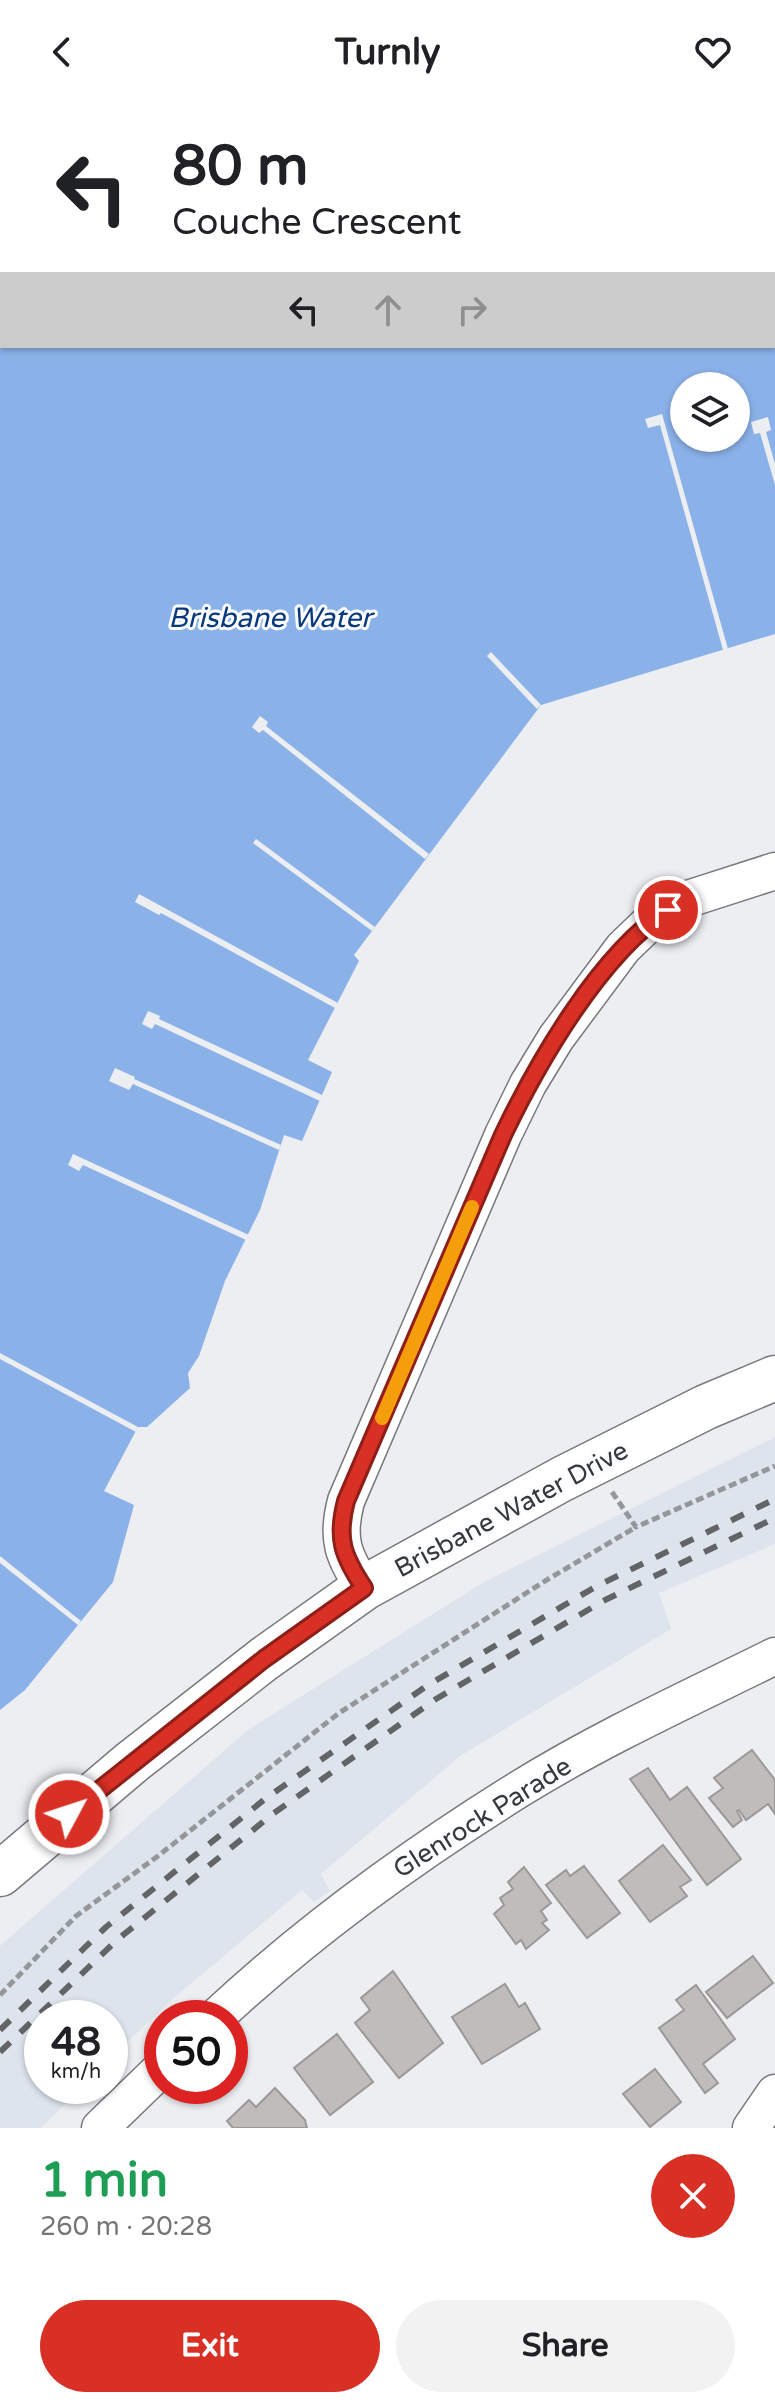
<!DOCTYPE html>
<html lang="en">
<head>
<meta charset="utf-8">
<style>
	body { margin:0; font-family:"Varela Round",sans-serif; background:#f2f2f2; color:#202124; height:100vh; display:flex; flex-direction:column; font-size:30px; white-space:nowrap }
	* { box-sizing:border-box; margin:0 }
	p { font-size:26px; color:#757577 }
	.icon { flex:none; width:44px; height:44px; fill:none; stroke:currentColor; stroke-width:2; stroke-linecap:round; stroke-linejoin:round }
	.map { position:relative; height:2024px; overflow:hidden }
	.details { display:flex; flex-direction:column; background:#fff; flex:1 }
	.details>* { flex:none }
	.banner { position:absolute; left:0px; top:0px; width:776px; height:244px; box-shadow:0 2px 6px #0004; background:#fff; color:#202124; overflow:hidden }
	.tools { position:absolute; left:670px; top:268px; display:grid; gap:16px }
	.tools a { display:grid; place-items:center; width:80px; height:80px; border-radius:50%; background:#fff; box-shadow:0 2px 6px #0004; font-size:40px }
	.speed { position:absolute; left:24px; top:1896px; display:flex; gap:16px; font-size:40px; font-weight:700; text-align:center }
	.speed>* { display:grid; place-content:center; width:104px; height:104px; border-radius:50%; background:#fff; box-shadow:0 2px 6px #0004; line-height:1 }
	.speed small { font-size:20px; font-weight:400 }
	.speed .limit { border:12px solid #d22; background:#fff; color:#111 }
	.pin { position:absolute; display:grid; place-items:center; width:68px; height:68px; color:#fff; margin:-34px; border:4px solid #fff; border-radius:50%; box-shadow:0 2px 8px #0007 }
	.me { position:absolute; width:88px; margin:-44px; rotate:50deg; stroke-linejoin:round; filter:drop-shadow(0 0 6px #0008) }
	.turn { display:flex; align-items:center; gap:28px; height:168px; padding:0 40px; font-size:36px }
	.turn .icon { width:104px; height:104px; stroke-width:2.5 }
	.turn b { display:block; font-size:56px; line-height:68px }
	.lanes { display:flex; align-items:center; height:76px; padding:0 40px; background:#0003; justify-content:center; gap:40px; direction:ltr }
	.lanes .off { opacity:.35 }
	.round { display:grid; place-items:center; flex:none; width:84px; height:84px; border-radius:42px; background:#f2f2f2 }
	.summary { display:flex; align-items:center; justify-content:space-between; height:136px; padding:0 40px }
	h1 { font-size:48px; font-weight:700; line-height:60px; color:#1e9e55 }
	.cta { display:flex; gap:16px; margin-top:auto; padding:16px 40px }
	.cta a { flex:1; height:92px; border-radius:48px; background:#d93025; color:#fff; font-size:32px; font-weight:700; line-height:92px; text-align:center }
	.cta a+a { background:#f2f2f2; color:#202124 }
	header { display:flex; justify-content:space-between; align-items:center; height:104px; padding:0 40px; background:#fff; font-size:36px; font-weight:700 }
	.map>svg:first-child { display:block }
	.built { fill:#dde4ee }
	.water { fill:#8bb1e9; fill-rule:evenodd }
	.pier { fill:#eceef2 }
	.building { fill:#c1bcbc; stroke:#9d9898; stroke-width:2 }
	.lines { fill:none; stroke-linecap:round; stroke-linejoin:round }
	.street-casing { stroke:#77797d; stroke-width:39 }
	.secondary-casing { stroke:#77797d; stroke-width:47 }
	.path { stroke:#959699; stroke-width:5; stroke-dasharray:8 4; stroke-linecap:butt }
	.street { stroke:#fff; stroke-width:36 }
	.secondary { stroke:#fff; stroke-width:44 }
	.rail { stroke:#636466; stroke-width:6; stroke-dasharray:14 14; stroke-linecap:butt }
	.route-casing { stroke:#8d1f18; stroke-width:20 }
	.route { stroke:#d93025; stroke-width:14 }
	.slow { stroke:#f59e0b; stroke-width:14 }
	.labels { text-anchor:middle; stroke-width:6; stroke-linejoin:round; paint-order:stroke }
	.street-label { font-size:26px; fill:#373839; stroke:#fafcff }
	.water-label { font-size:28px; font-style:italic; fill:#09397a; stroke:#fafcff }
</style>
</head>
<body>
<header><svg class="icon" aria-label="back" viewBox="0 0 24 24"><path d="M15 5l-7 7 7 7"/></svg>Turnly<svg class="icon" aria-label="heart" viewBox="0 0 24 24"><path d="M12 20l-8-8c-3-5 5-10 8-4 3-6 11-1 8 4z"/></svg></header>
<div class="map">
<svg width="775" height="2024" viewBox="0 0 775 2024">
	<rect width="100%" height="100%" fill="#eceef2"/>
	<path class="built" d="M 775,1333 L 775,1440 L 659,1489 L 671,1525 L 460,1652 L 321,1770 L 330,1787 L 314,1798 L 302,1786 L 168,1899 L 110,1955 L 110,1914 L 42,1914 L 42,1982 L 83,1982 L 41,2024 L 0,2024 L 0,1842 L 2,1840 L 248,1626 L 484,1478 Z"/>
	<path class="water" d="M 0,0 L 775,0 L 775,530 L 541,601 L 354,851 L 359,857 L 308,956 L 332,968 L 302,1037 L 284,1031 L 260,1106 L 225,1177 L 199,1252 L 188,1269 L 190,1284 L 147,1323 L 138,1323 L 104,1387 L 134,1401 L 113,1478 L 25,1586 L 0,1606 ZM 2,2 L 774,2 L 774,242 L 2,242 ZM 684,282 L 736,282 L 736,334 L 684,334 Z"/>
	<g class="pier">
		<path d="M 662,310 L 728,545 L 723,546 L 660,321 L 648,324 L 645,315 Z"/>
		<path d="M 768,313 L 771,326 L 766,328 L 775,360 L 775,381 L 760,329 L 754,330 L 751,318 Z"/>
		<path d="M 491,548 L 541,601 L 537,605 L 487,552 Z"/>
		<path d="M 260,612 L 268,618 L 266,622 L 429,750 L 425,755 L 263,626 L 259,629 L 252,623 Z"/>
		<path d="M 256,735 L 375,823 L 372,827 L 253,739 Z"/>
		<path d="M 139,790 L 338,899 L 335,904 L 161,809 L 159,811 L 135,798 Z"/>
		<path d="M 148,907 L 160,912 L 159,915 L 322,991 L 320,997 L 155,920 L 152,925 L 142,920 Z"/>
		<path d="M 115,964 L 135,973 L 134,975 L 281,1041 L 279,1046 L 133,980 L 129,986 L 109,977 Z"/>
		<path d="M 73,1050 L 249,1131 L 246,1136 L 83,1061 L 79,1067 L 68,1061 Z"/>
		<path d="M 0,1249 L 138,1323 L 136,1328 L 0,1255 Z"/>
		<path d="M 0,1452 L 81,1517 L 78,1521 L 0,1459 Z"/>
	</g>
	<g class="building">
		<path d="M 752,1646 L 775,1676 L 775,1710 L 768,1700 L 746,1716 L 739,1706 L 737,1707 L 742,1716 L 733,1723 L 709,1694 L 723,1684 L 714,1674 Z"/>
		<path d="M 648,1664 L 670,1696 L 687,1683 L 741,1755 L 707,1781 L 630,1675 Z"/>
		<path d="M 663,1741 L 691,1776 L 680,1783 L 687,1792 L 650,1818 L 619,1777 Z"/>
		<path d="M 584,1762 L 620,1809 L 587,1834 L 546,1781 L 566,1766 L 570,1772 Z"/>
		<path d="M 524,1763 L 551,1799 L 541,1807 L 547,1816 L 542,1819 L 549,1826 L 526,1845 L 521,1836 L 516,1840 L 494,1810 L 504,1801 L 500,1794 L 513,1785 L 508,1778 Z"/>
		<path d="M 753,1852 L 773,1879 L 727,1914 L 706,1888 Z"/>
		<path d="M 393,1867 L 443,1939 L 399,1974 L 355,1919 L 370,1906 L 361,1894 Z"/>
		<path d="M 505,1880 L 519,1903 L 525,1899 L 540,1925 L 482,1960 L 452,1913 Z"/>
		<path d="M 696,1881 L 735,1935 L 703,1960 L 718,1979 L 705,1989 L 659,1924 L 684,1906 L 676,1896 Z"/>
		<path d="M 337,1930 L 373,1978 L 330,2011 L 294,1964 Z"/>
		<path d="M 655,1965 L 681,1998 L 650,2023 L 623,1990 Z"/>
		<path d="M 275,1984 L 305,2016 L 307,2024 L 233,2024 L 227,2017 L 249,1996 L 256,2003 Z"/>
	</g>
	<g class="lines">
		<g class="street-casing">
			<g id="street">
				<path d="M 364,1484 C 343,1452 336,1435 346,1397 L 503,1031 L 528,980 L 556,934 L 623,844 L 651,817 L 688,795 L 775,767"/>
				<path d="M 215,1914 C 308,1827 413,1751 521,1684 C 602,1634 690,1594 775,1552"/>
				<path d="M 100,2024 L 162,1964"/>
				<path d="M 751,2024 L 775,1989"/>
			</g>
		</g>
		<g class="secondary-casing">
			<path id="secondary" d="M 0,1770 L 132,1658 L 264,1555 L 364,1484 L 562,1375 L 706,1303 L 775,1274"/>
		</g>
		<g class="path">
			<path d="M 612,1388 L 636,1423 L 775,1362"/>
			<path d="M 0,1891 L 76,1812 L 158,1752 L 339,1609 L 545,1477 L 636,1423"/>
		</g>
		<use href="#street" class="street"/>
		<use href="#secondary" class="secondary"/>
		<g class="rail">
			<path d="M 0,1926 L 106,1823 L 265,1695 L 428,1581 L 597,1482 L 775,1395"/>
			<path d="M 0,1948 L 117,1836 L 274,1709 L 436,1595 L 605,1496 L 775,1414"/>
		</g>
	</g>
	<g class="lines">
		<g class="route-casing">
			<path id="route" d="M 69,1710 L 264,1555 L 364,1484 C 343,1452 336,1435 346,1397 L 503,1031 C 538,958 600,850 668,806"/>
		</g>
		<use href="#route" class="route"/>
		<path class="slow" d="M 382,1314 L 472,1103"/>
	</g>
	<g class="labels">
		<g class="street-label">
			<text transform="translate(511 1405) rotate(-28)" y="9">Brisbane Water Drive</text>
			<text transform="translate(482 1713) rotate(-32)" y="9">Glenrock Parade</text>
		</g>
		<g class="water-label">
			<text x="270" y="523">Brisbane Water</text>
		</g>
	</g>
</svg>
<div class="tools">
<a><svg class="icon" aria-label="layers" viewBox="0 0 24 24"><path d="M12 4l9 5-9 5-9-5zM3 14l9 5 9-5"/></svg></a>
</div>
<div class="speed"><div>48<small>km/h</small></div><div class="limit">50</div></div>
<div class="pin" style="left:668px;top:806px;background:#d93025"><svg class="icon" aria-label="arrive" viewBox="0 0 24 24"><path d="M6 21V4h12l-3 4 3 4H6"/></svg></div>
<svg class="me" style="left:69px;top:1710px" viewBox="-20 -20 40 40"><circle r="17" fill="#d93025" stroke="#fff" stroke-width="3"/><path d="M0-11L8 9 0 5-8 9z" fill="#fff"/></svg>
<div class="banner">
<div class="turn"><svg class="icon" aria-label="left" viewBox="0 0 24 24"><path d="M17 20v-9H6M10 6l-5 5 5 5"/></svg><div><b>80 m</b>Couche Crescent</div></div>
<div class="lanes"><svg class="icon" aria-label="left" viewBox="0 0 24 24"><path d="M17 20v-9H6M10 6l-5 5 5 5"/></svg><svg class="icon off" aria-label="ahead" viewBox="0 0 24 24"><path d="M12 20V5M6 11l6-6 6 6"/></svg><svg class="icon off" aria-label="right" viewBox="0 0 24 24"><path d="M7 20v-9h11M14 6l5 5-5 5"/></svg></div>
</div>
</div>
<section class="details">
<div class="summary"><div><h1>1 min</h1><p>260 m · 20:28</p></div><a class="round" style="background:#d93025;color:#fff"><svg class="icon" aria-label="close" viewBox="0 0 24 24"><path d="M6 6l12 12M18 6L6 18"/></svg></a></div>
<div class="cta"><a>Exit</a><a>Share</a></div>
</section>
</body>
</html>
